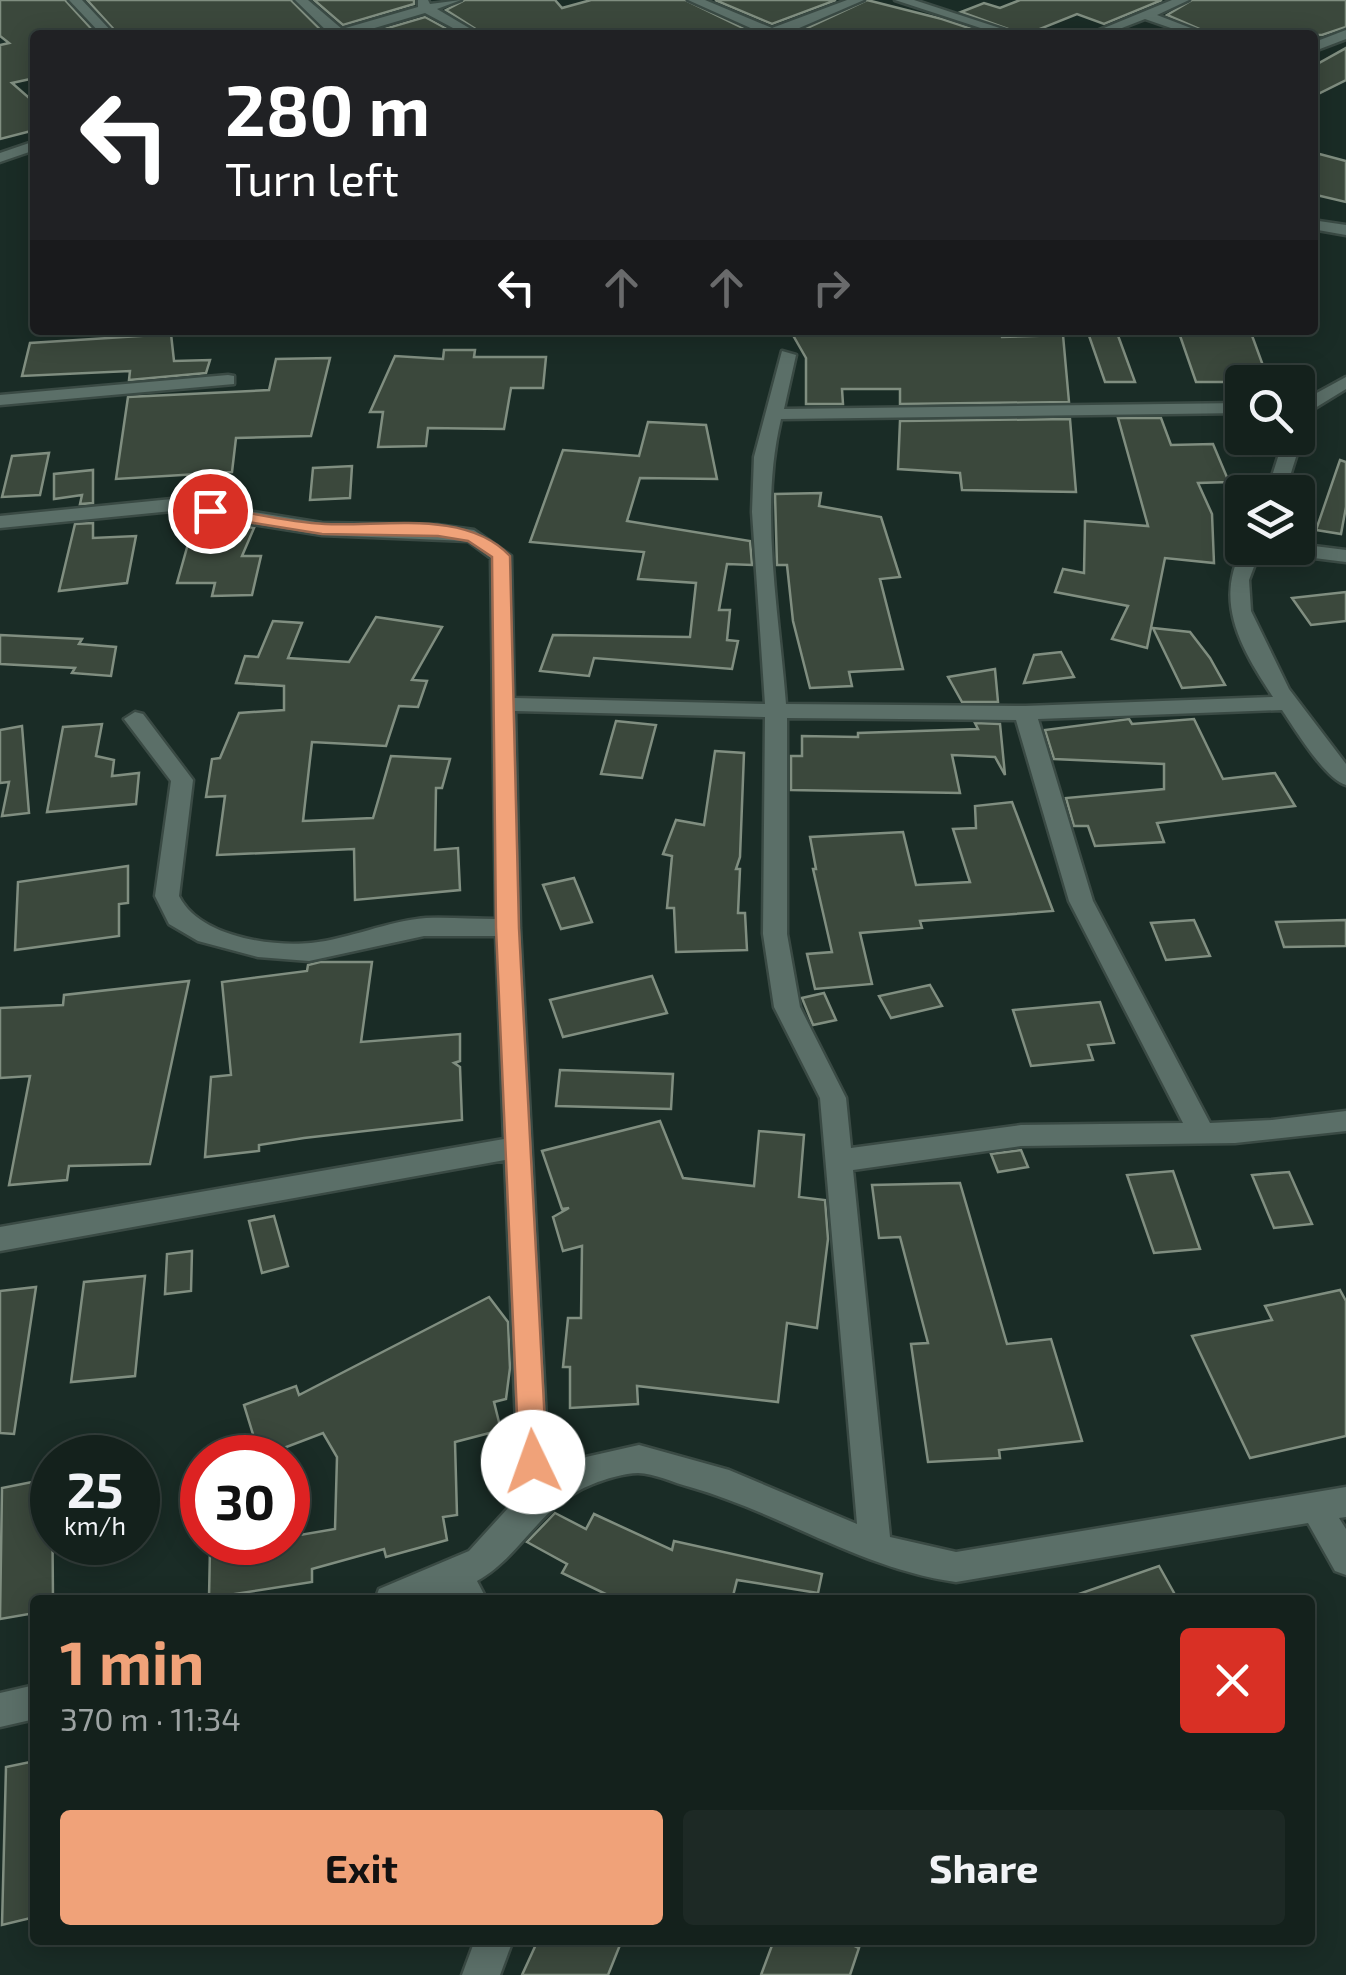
<!DOCTYPE html>
<html lang="en">
<head>
<meta charset="utf-8">
<style>
	body { margin:0; font-family:"Exo 2",sans-serif; background:#1d2925; color:#f1f3f6; height:100vh; display:flex; flex-direction:column; font-size:38px; white-space:nowrap }
	* { box-sizing:border-box; margin:0 }
	p { font-size:32px; color:#9da3a3 }
	.icon { flex:none; width:55px; height:55px; fill:none; stroke:currentColor; stroke-width:2; stroke-linecap:round; stroke-linejoin:round }
	.map { position:relative; flex:1; overflow:hidden }
	.side { position:absolute; left:30px; top:1595px; width:1285px; height:350px; display:flex; flex-direction:column; background:#14211c; border-radius:10px; box-shadow:0 5px 25px #0003,0 0 0 2px #333e3b }
	.side>* { flex:none }
	.banner { position:absolute; left:30px; top:30px; width:1288px; height:305px; border-radius:10px; box-shadow:0 5px 25px #0003,0 0 0 2px #333e3b; background:#202124; color:#fff; overflow:hidden }
	.fabs { position:absolute; left:1225px; top:365px; display:grid; gap:20px }
	.fabs a { display:grid; place-items:center; width:90px; height:90px; border-radius:10px; background:#14211c; box-shadow:0 5px 25px #0003,0 0 0 2px #333e3b; font-size:50px }
	.speed { position:absolute; left:30px; top:1435px; display:flex; gap:20px; font-size:50px; font-weight:700; text-align:center }
	.speed>* { display:grid; place-content:center; width:130px; height:130px; border-radius:50%; background:#14211c; box-shadow:0 5px 25px #0003,0 0 0 2px #333e3b; line-height:1 }
	.speed small { font-size:25px; font-weight:400 }
	.speed .limit { border:15px solid #d22; background:#fff; color:#111 }
	.pin { position:absolute; display:grid; place-items:center; width:85px; height:85px; color:#fff; margin:-42px; border:5px solid #fff; border-radius:50%; box-shadow:0 2px 10px #0007 }
	.me { position:absolute; width:110px; margin:-55px; rotate:357deg; stroke-linejoin:round; filter:drop-shadow(0 0 8px #0008) }
	.turn { display:flex; align-items:center; gap:35px; height:210px; padding:0 30px; font-size:45px }
	.turn .icon { width:130px; height:130px; stroke-width:2.5 }
	.turn b { display:block; font-size:70px; line-height:85px }
	.lanes { display:flex; align-items:center; height:95px; padding:0 30px; background:#0003; justify-content:center; gap:50px; direction:ltr }
	.lanes .off { opacity:.35 }
	.round { display:grid; place-items:center; flex:none; width:105px; height:105px; border-radius:10px; background:#1d2925 }
	.head { display:flex; align-items:center; justify-content:space-between; height:170px; padding:0 30px }
	h1 { font-size:60px; font-weight:700; line-height:75px; color:#f0a279 }
	.button { display:flex; gap:20px; margin-top:auto; padding:20px 30px }
	.button a { flex:1; height:115px; border-radius:10px; background:#f0a279; color:#111; font-size:40px; font-weight:700; line-height:115px; text-align:center }
	.button a+a { background:#1d2925; color:#f1f3f6 }
	.map>svg:first-child { display:block }
	.building { fill:#3b483c; stroke:#808e80; stroke-width:2.5 }
	.lines { fill:none; stroke-linecap:round; stroke-linejoin:round }
	.minor-casing { stroke:#3a4a44; stroke-width:5 }
	.minor { fill:#5b6f68; fill-rule:evenodd }
	.route { fill:#f0a279; stroke:#9c694f; stroke-width:2.5 }
</style>
</head>
<body>
<div class="map">
<svg width="1346" height="1975" viewBox="0 0 1346 1975">
	<rect width="100%" height="100%" fill="#1a2c26"/>
	<g class="building">
		<path d="M 0,0 L 65,0 L 97,35 L 35,35 L 35,78 L 12,83 L 35,103 L 35,130 L 0,139 L 0,45 L 9,43 L 0,36 Z"/>
		<path d="M 87,0 L 291,0 L 326,35 L 119,35 Z"/>
		<path d="M 314,0 L 414,0 L 414,4 L 343,25 Z"/>
		<path d="M 465,0 L 555,0 L 562,8 L 591,0 L 685,0 L 757,35 L 485,35 L 446,10 Z"/>
		<path d="M 715,0 L 836,0 L 772,24 Z"/>
		<path d="M 867,0 L 942,19 L 990,35 L 792,35 Z"/>
		<path d="M 1020,0 L 1162,0 L 1104,24 L 1077,14 L 1025,35 L 961,12 L 984,3 L 1000,8 Z"/>
		<path d="M 1192,0 L 1346,0 L 1346,27 L 1322,35 L 1213,35 L 1167,15 Z"/>
		<path d="M 425,17 L 458,35 L 364,35 Z"/>
		<path d="M 1346,48 L 1346,80 L 1312,97 L 1312,67 Z"/>
		<path d="M 1312,152 L 1346,161 L 1346,202 L 1312,194 Z"/>
		<path d="M 790,330 L 1000,330 L 1002,337 L 1063,335 L 1069,402 L 900,404 L 900,389 L 842,389 L 843,404 L 806,404 L 806,358 Z"/>
		<path d="M 1087,330 L 1116,330 L 1135,382 L 1105,382 Z"/>
		<path d="M 1178,330 L 1250,330 L 1269,382 L 1196,382 Z"/>
		<path d="M 171,334 L 174,361 L 210,360 L 206,373 L 129,380 L 130,371 L 22,376 L 30,343 Z"/>
		<path d="M 444,350 L 475,350 L 474,357 L 546,357 L 543,388 L 511,388 L 504,429 L 428,428 L 426,446 L 378,447 L 383,412 L 370,412 L 395,356 L 443,359 Z"/>
		<path d="M 330,358 L 311,436 L 236,438 L 232,472 L 116,479 L 128,397 L 269,390 L 276,359 Z"/>
		<path d="M 1118,418 L 1161,418 L 1171,445 L 1213,444 L 1229,482 L 1198,483 L 1212,514 L 1214,563 L 1165,558 L 1147,648 L 1112,639 L 1128,606 L 1055,592 L 1063,569 L 1084,573 L 1085,521 L 1148,526 Z"/>
		<path d="M 1070,419 L 1076,492 L 962,490 L 960,473 L 898,469 L 900,421 Z"/>
		<path d="M 648,422 L 706,425 L 717,479 L 640,478 L 627,521 L 750,541 L 752,565 L 727,564 L 719,610 L 730,610 L 727,640 L 738,641 L 732,669 L 594,658 L 589,676 L 540,671 L 553,635 L 690,637 L 696,583 L 638,579 L 644,552 L 530,542 L 563,450 L 639,456 Z"/>
		<path d="M 49,453 L 40,495 L 2,497 L 12,456 Z"/>
		<path d="M 1340,460 L 1346,462 L 1346,507 L 1341,534 L 1316,530 Z"/>
		<path d="M 352,466 L 350,498 L 310,500 L 313,468 Z"/>
		<path d="M 93,470 L 93,503 L 80,504 L 82,495 L 54,499 L 54,474 Z"/>
		<path d="M 821,493 L 819,506 L 881,517 L 900,577 L 880,579 L 903,669 L 849,672 L 852,686 L 810,688 L 793,621 L 787,565 L 777,565 L 775,494 Z"/>
		<path d="M 93,523 L 93,538 L 136,536 L 127,583 L 59,591 L 75,524 Z"/>
		<path d="M 231,524 L 254,528 L 242,556 L 261,556 L 252,595 L 212,596 L 215,583 L 177,583 L 188,544 L 222,544 Z"/>
		<path d="M 1346,592 L 1346,621 L 1311,625 L 1292,598 Z"/>
		<path d="M 376,617 L 442,627 L 412,680 L 427,681 L 418,707 L 399,706 L 386,746 L 312,742 L 303,821 L 373,818 L 391,756 L 450,759 L 442,788 L 436,788 L 435,850 L 458,848 L 460,890 L 355,900 L 354,849 L 217,855 L 225,796 L 206,797 L 212,759 L 220,758 L 239,713 L 284,710 L 284,686 L 236,683 L 245,656 L 258,657 L 273,621 L 302,623 L 288,658 L 349,662 Z"/>
		<path d="M 1153,628 L 1190,632 L 1210,658 L 1225,685 L 1182,688 Z"/>
		<path d="M 0,635 L 82,639 L 79,644 L 116,647 L 111,676 L 72,673 L 75,668 L 0,664 Z"/>
		<path d="M 1061,652 L 1074,677 L 1024,683 L 1034,655 Z"/>
		<path d="M 995,669 L 998,702 L 962,702 L 948,677 Z"/>
		<path d="M 1129,719 L 1132,724 L 1194,719 L 1223,779 L 1275,773 L 1295,806 L 1157,823 L 1164,842 L 1095,846 L 1088,826 L 1074,826 L 1066,798 L 1164,789 L 1164,764 L 1054,759 L 1045,730 Z"/>
		<path d="M 616,721 L 656,725 L 642,778 L 601,774 Z"/>
		<path d="M 975,723 L 1000,724 L 1005,775 L 995,757 L 952,755 L 960,793 L 791,790 L 791,756 L 802,756 L 802,736 L 858,737 L 858,733 L 978,729 Z"/>
		<path d="M 102,724 L 96,756 L 114,760 L 112,776 L 139,773 L 136,804 L 47,812 L 63,727 Z"/>
		<path d="M 22,726 L 29,813 L 2,816 L 9,782 L 0,783 L 0,730 Z"/>
		<path d="M 715,751 L 744,753 L 740,857 L 736,869 L 740,869 L 738,913 L 745,913 L 747,950 L 676,952 L 674,908 L 667,908 L 672,856 L 663,854 L 676,820 L 704,825 Z"/>
		<path d="M 1012,802 L 1053,911 L 920,921 L 922,928 L 860,933 L 872,984 L 815,989 L 807,954 L 832,952 L 813,869 L 816,869 L 810,837 L 903,832 L 916,885 L 970,882 L 953,829 L 976,828 L 975,806 Z"/>
		<path d="M 128,866 L 128,903 L 119,904 L 119,936 L 15,950 L 18,882 Z"/>
		<path d="M 574,878 L 592,922 L 561,929 L 543,885 Z"/>
		<path d="M 1194,920 L 1210,956 L 1166,960 L 1151,923 Z"/>
		<path d="M 1346,920 L 1346,946 L 1284,947 L 1276,922 Z"/>
		<path d="M 320,962 L 372,962 L 361,1042 L 460,1034 L 460,1061 L 454,1063 L 460,1067 L 462,1120 L 304,1138 L 259,1145 L 259,1151 L 205,1157 L 211,1077 L 231,1075 L 222,982 L 307,971 L 308,965 Z"/>
		<path d="M 652,976 L 667,1013 L 563,1037 L 550,1000 Z"/>
		<path d="M 189,981 L 150,1164 L 69,1166 L 67,1180 L 9,1185 L 30,1076 L 0,1078 L 0,1008 L 63,1005 L 64,995 Z"/>
		<path d="M 930,985 L 942,1006 L 891,1018 L 879,996 Z"/>
		<path d="M 824,993 L 836,1020 L 813,1025 L 802,998 Z"/>
		<path d="M 1100,1002 L 1114,1043 L 1088,1045 L 1093,1060 L 1031,1066 L 1013,1010 Z"/>
		<path d="M 560,1070 L 673,1074 L 671,1109 L 556,1106 Z"/>
		<path d="M 660,1121 L 683,1178 L 754,1186 L 759,1131 L 804,1135 L 799,1197 L 825,1200 L 828,1239 L 817,1328 L 787,1323 L 778,1402 L 637,1386 L 638,1404 L 570,1408 L 570,1367 L 563,1367 L 568,1318 L 581,1318 L 582,1246 L 563,1251 L 553,1217 L 569,1208 L 562,1209 L 542,1151 Z"/>
		<path d="M 1021,1150 L 1028,1167 L 998,1172 L 991,1154 Z"/>
		<path d="M 1173,1171 L 1200,1249 L 1154,1253 L 1127,1175 Z"/>
		<path d="M 1289,1172 L 1312,1224 L 1274,1228 L 1252,1175 Z"/>
		<path d="M 960,1183 L 1007,1344 L 1051,1339 L 1082,1441 L 999,1450 L 1000,1458 L 928,1462 L 911,1344 L 928,1343 L 900,1237 L 879,1238 L 872,1185 Z"/>
		<path d="M 274,1216 L 288,1266 L 262,1273 L 249,1221 Z"/>
		<path d="M 192,1251 L 191,1291 L 165,1294 L 167,1254 Z"/>
		<path d="M 145,1276 L 135,1376 L 71,1382 L 84,1282 Z"/>
		<path d="M 36,1287 L 14,1434 L 0,1433 L 0,1291 Z"/>
		<path d="M 1340,1290 L 1346,1301 L 1346,1436 L 1250,1458 L 1192,1336 L 1272,1320 L 1265,1306 Z"/>
		<path d="M 489,1297 L 508,1322 L 510,1368 L 506,1399 L 494,1402 L 501,1430 L 455,1442 L 457,1515 L 443,1517 L 447,1540 L 386,1557 L 384,1549 L 312,1569 L 312,1582 L 209,1598 L 210,1549 L 288,1542 L 288,1537 L 335,1529 L 337,1457 L 323,1433 L 260,1457 L 244,1405 L 296,1386 L 299,1395 Z"/>
		<path d="M 52,1478 L 53,1600 L 35,1600 L 35,1613 L 0,1619 L 2,1488 Z"/>
		<path d="M 555,1513 L 586,1529 L 594,1514 L 672,1550 L 674,1541 L 822,1574 L 818,1593 L 737,1580 L 732,1600 L 618,1600 L 562,1573 L 567,1564 L 527,1542 Z"/>
		<path d="M 1159,1566 L 1178,1600 L 1074,1600 L 1073,1596 Z"/>
		<path d="M 35,1761 L 35,1917 L 2,1925 L 6,1767 Z"/>
		<path d="M 538,1940 L 622,1940 L 608,1975 L 522,1975 Z"/>
		<path d="M 774,1940 L 842,1940 L 859,1948 L 850,1975 L 761,1975 Z"/>
	</g>
	<g class="lines">
		<g class="minor-casing">
			<g id="minor">
				<path d="M 69,0 L 82,0 L 115,35 L 102,35 Z"/>
				<path d="M 295,0 L 308,0 L 342,29 L 418,7 L 418,0 L 428,0 L 430,4 L 461,0 L 437,9 L 481,35 L 466,35 L 425,13 L 351,35 L 331,35 Z"/>
				<path d="M 688,0 L 705,0 L 772,28 L 847,0 L 864,0 L 783,35 L 766,35 Z"/>
				<path d="M 895,0 L 914,0 L 1021,35 L 1002,35 Z"/>
				<path d="M 1172,0 L 1189,0 L 1157,15 L 1209,35 L 1191,35 L 1145,19 L 1104,35 L 1087,35 Z"/>
				<path d="M 1346,30 L 1346,39 L 1312,52 L 1312,43 Z"/>
				<path d="M 35,141 L 35,150 L 0,162 L 0,153 Z"/>
				<path d="M 1312,220 L 1346,225 L 1346,235 L 1312,229 Z"/>
				<path d="M 782,351 L 796,355 L 784,409 L 1242,403 L 1242,413 L 781,419 C 759,511 779,611 786,704 L 1025,706 L 1273,697 C 1242,650 1213,602 1243,548 L 1261,548 L 1249,580 L 1251,611 L 1289,689 L 1346,764 L 1346,785 C 1325,779 1295,729 1282,710 L 1038,719 L 1093,901 L 1210,1123 L 1272,1120 L 1346,1111 L 1346,1131 L 1235,1143 L 1021,1146 L 853,1170 L 890,1537 L 956,1552 L 1346,1487 L 1346,1517 L 1339,1518 L 1346,1529 L 1346,1575 L 1335,1571 L 1308,1523 L 956,1582 C 861,1569 781,1513 690,1487 C 674,1483 654,1473 638,1473 C 625,1473 605,1479 593,1484 C 539,1505 522,1556 477,1581 L 487,1600 L 452,1600 L 447,1594 L 432,1600 L 375,1600 L 379,1589 L 469,1551 L 519,1496 L 505,1160 L 0,1251 L 0,1227 L 504,1139 L 496,936 L 424,936 L 309,961 L 258,957 L 198,941 L 169,924 L 155,896 L 171,781 L 124,719 L 135,712 L 143,714 L 193,780 L 179,896 C 199,936 269,947 311,943 C 350,939 387,921 426,918 C 449,917 473,919 496,919 L 491,558 L 468,541 L 322,535 L 172,511 L 0,528 L 0,516 L 172,499 L 322,523 L 437,525 L 474,530 L 511,556 L 514,698 L 765,704 L 752,512 L 754,457 ZM 515,711 L 765,717 L 763,934 L 774,1007 L 820,1098 L 857,1524 L 729,1470 L 639,1445 L 586,1457 L 549,1476 L 520,928 ZM 787,718 L 1016,720 L 1069,901 L 1183,1123 L 1021,1125 L 851,1148 L 846,1098 L 800,1007 L 787,934 Z"/>
				<path d="M 228,375 L 234,376 L 234,384 L 0,405 L 0,395 Z"/>
				<path d="M 1346,377 L 1346,389 L 1315,408 L 1304,429 L 1298,430 L 1298,408 L 1302,401 Z"/>
				<path d="M 1298,434 L 1302,438 L 1285,492 L 1267,492 L 1284,438 L 1298,438 Z"/>
				<path d="M 1298,544 L 1346,550 L 1346,562 L 1282,554 L 1272,548 L 1298,548 Z"/>
				<path d="M 35,1685 L 35,1719 L 0,1727 L 0,1693 Z"/>
				<path d="M 475,1940 L 513,1940 L 500,1975 L 462,1975 Z"/>
			</g>
		</g>
		<use href="#minor" class="minor"/>
	</g>
	<path class="route" d="M 210,506 C 248,512 287,522 325,524 C 383,527 466,509 510,556 L 519,928 L 547,1462 L 543,1471 L 533,1475 L 523,1471 L 519,1462 L 496,928 L 492,557 L 468,541 L 438,536 L 322,534 L 204,515 L 202,511 Z"/>
</svg>
<div class="fabs">
<a><svg class="icon" aria-label="search" viewBox="0 0 24 24"><circle cx="10" cy="10" r="6"/><path d="M15 15l6 6"/></svg></a>
<a><svg class="icon" aria-label="layers" viewBox="0 0 24 24"><path d="M12 4l9 5-9 5-9-5zM3 14l9 5 9-5"/></svg></a>
</div>
<div class="speed"><div>25<small>km/h</small></div><div class="limit">30</div></div>
<div class="pin" style="left:210px;top:511px;background:#d93025"><svg class="icon" aria-label="arrive" viewBox="0 0 24 24"><path d="M6 21V4h12l-3 4 3 4H6"/></svg></div>
<svg class="me" style="left:533px;top:1462px" viewBox="-20 -20 40 40"><circle r="19" fill="#fff"/><path d="M0-13L10 11 0 6-10 11z" fill="#f0a279"/></svg>
<div class="banner">
<div class="turn"><svg class="icon" aria-label="left" viewBox="0 0 24 24"><path d="M17 20v-9H6M10 6l-5 5 5 5"/></svg><div><b>280 m</b>Turn left</div></div>
<div class="lanes"><svg class="icon" aria-label="left" viewBox="0 0 24 24"><path d="M17 20v-9H6M10 6l-5 5 5 5"/></svg><svg class="icon off" aria-label="ahead" viewBox="0 0 24 24"><path d="M12 20V5M6 11l6-6 6 6"/></svg><svg class="icon off" aria-label="ahead" viewBox="0 0 24 24"><path d="M12 20V5M6 11l6-6 6 6"/></svg><svg class="icon off" aria-label="right" viewBox="0 0 24 24"><path d="M7 20v-9h11M14 6l5 5-5 5"/></svg></div>
</div>
<section class="side">
<div class="head"><div><h1>1 min</h1><p>370 m · 11:34</p></div><a class="round" style="background:#d93025;color:#fff"><svg class="icon" aria-label="close" viewBox="0 0 24 24"><path d="M6 6l12 12M18 6L6 18"/></svg></a></div>
<div class="button"><a>Exit</a><a>Share</a></div>
</section>
</div>
</body>
</html>
